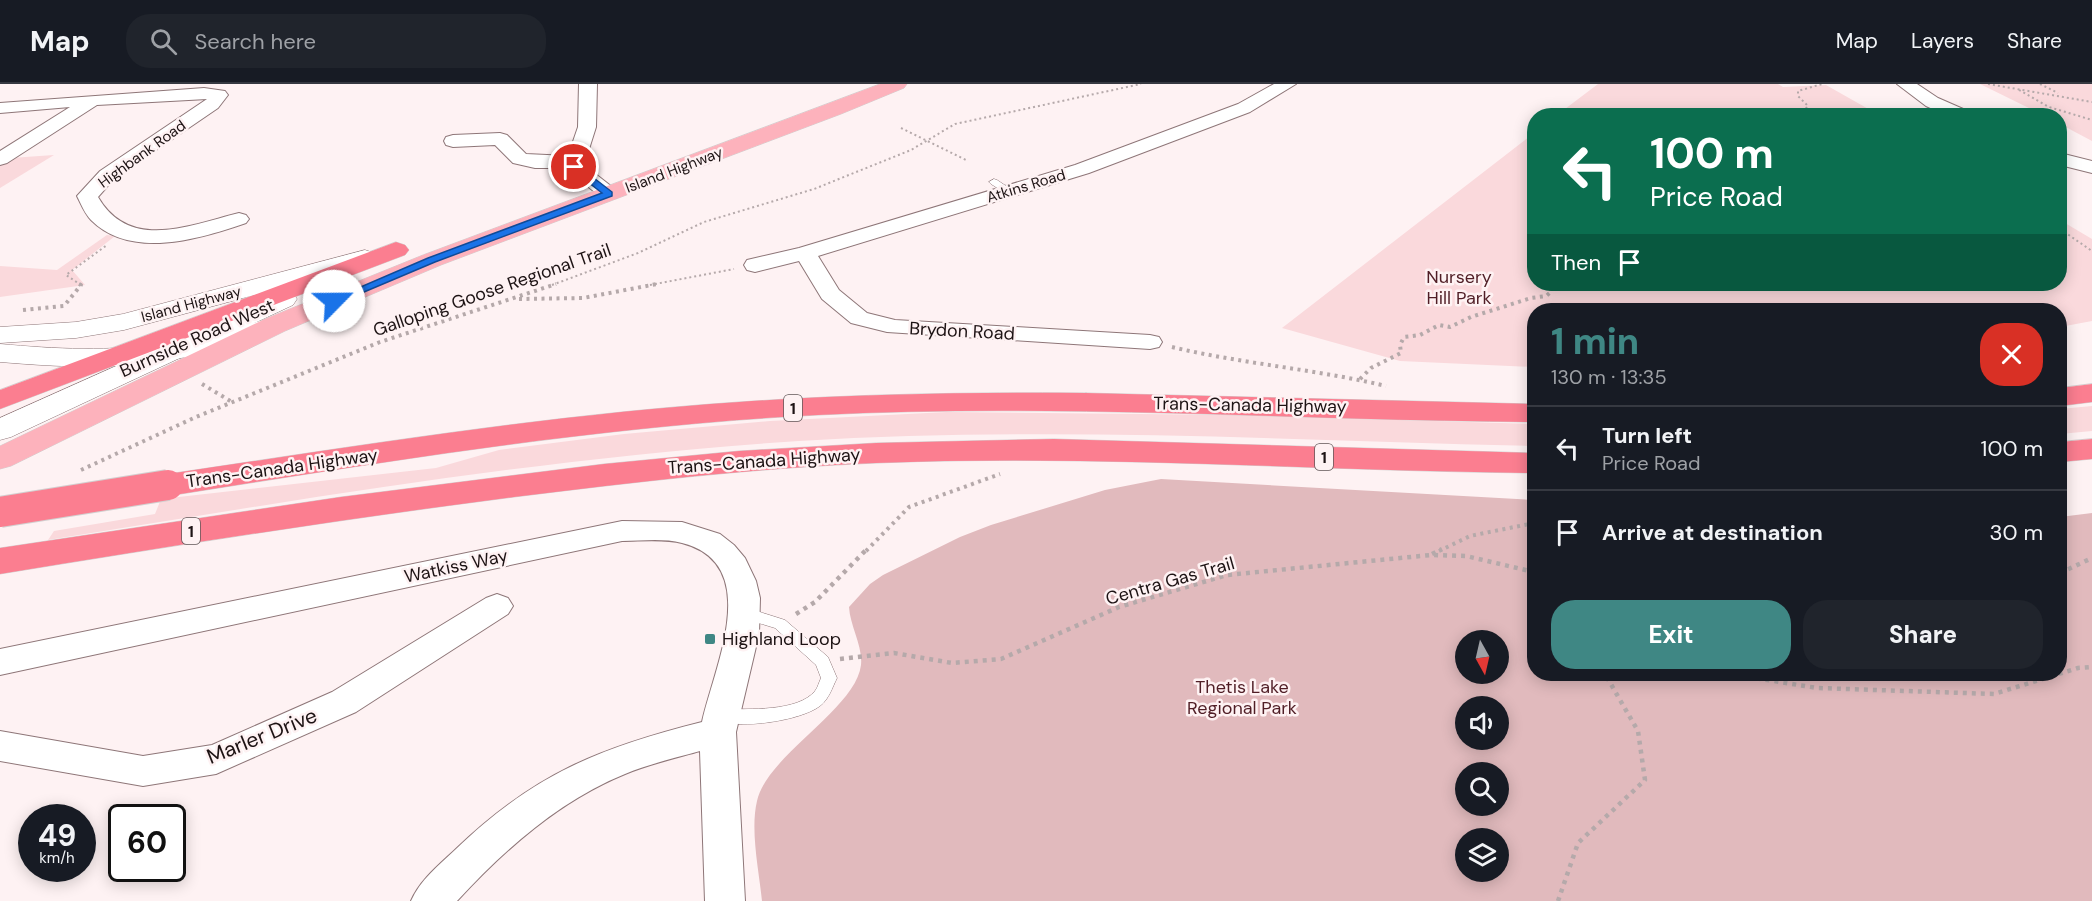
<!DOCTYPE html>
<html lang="en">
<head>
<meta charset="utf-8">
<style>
	body { margin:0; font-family:"DM Sans",sans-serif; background:#20242c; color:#f1f3f6; height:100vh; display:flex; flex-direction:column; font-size:22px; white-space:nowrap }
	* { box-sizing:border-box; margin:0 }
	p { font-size:20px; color:#9ea1a6 }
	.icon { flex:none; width:33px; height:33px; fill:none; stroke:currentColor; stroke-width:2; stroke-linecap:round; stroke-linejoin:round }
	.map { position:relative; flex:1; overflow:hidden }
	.panel { position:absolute; left:1527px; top:219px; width:540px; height:378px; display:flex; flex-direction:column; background:#171b24; border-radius:24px; box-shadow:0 3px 15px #0003 }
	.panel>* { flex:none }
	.guide { position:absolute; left:1527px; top:24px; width:540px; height:183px; border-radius:24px; box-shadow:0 3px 15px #0003; background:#0b6e4f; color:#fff; overflow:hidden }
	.needle { width:39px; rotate:172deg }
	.tools { position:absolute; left:1455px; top:546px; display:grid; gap:12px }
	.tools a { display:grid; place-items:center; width:54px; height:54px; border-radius:50%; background:#171b24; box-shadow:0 3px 15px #0003; font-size:30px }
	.speed { position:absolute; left:18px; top:720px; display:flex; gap:12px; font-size:30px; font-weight:700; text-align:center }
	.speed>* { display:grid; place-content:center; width:78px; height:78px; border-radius:50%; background:#171b24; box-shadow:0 3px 15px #0003; line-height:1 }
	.speed small { font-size:15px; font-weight:400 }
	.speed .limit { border:3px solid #111; border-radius:9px; background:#fff; color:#111 }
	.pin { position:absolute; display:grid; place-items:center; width:51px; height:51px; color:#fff; margin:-26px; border:3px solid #fff; border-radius:50%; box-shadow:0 2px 6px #0007 }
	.me { position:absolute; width:66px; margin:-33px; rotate:67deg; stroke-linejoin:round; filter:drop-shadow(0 0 4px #0008) }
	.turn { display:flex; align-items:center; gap:21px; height:126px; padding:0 24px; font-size:27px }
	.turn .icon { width:78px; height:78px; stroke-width:2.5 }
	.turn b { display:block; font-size:42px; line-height:51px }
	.then { display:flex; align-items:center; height:57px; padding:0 24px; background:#0003; gap:12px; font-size:22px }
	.round { display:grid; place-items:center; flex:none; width:63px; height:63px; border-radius:24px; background:#20242c }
	.headline { display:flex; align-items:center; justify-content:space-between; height:102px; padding:0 24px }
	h1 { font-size:36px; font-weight:800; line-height:45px; color:#3f8784 }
	.action { display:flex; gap:12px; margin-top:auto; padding:12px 24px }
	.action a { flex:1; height:69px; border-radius:24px; background:#3f8784; color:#fff; font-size:24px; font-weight:800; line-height:69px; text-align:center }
	.action a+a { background:#20242c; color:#f1f3f6 }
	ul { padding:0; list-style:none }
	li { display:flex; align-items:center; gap:18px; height:84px; padding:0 24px; border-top:2px solid #363941 }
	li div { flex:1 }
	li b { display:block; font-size:22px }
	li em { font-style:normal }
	header { display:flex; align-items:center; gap:36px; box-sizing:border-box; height:84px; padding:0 30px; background:#171b24; border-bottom:2px solid #363941 }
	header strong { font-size:28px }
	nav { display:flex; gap:33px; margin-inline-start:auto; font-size:21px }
	.search { width:420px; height:54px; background:#20242c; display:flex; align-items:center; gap:15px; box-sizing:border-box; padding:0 21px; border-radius:24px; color:#9ea1a6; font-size:22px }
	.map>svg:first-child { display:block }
	.green { fill:#fad9dc }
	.forest { fill:#e1babd; fill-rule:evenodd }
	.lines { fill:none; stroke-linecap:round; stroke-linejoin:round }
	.service-casing { stroke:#8e7678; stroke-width:1 }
	.minor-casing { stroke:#8e7678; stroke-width:2 }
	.tertiary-casing { stroke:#8e7678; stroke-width:1 }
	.secondary-casing { stroke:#8e7678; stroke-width:1 }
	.primary-casing { stroke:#d2d0d0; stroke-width:1 }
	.motorway-casing { stroke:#d2d0d0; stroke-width:1 }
	.path-far2 { stroke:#b5a9aa; stroke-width:2; stroke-dasharray:2 3; stroke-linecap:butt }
	.path-far1 { stroke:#b5a9aa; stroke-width:4; stroke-dasharray:3 4.5; stroke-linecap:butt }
	.path { stroke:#b5a9aa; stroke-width:4.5; stroke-dasharray:4 5; stroke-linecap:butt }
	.service { fill:#fff; fill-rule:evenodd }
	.minor { fill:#fff; fill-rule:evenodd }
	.tertiary { fill:#fff; fill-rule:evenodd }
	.secondary { fill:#fff; fill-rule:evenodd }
	.primary { fill:#fdb2bc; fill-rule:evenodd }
	.motorway { fill:#fb7e90; fill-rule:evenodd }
	.motorway-bridge-casing { stroke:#d2d0d0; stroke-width:32; stroke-linecap:butt }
	.motorway-bridge { stroke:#fb7e90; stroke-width:30 }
	.route { fill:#1a73e8; stroke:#114b97; stroke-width:1.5 }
	.poi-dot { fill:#3f8784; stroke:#fef2f3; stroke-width:2 }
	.labels { text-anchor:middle; stroke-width:5; stroke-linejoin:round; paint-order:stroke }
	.far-street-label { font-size:15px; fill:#1d1314; stroke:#fef2f3 }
	.shield { fill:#fef2f3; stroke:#605657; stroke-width:1.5 }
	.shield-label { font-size:16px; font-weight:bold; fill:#1d1314 }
	.park-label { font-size:18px; fill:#501e26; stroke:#fef2f3 }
	.street-label { font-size:18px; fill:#1d1314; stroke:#fef2f3 }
	.poi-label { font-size:18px; fill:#1d1314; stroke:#fef2f3; text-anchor:start }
	.near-street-label { font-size:21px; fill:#1d1314; stroke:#fef2f3 }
</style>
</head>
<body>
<header>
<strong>Map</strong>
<div class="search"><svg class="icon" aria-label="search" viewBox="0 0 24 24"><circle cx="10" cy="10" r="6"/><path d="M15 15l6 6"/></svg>Search here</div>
<nav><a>Map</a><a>Layers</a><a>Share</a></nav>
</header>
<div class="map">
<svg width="2092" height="817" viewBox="0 0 2092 817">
	<rect width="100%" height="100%" fill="#fef2f3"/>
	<g class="green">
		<path d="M 1598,0 L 1778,0 L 1783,3 L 1826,1 L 1879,31 L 1557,31 Z"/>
		<path d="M 1980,0 L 2092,0 L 2092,57 L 2060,40 L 2060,32 L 2043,31 Z"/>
		<path d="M 1534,49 L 1534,200 L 2060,200 L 2060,136 L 2092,155 L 2092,237 L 2060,243 L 2060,226 L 1534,226 L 1534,283 L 1400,277 L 1282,244 Z"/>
		<path d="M 54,71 L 0,104 L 0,81 L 11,74 Z"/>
		<path d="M 107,151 L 115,152 L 72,186 L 85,201 L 0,213 L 0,182 L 57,186 Z"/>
		<path d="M 2092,322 L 2092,347 L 2060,350 L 2060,325 Z"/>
		<path d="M 947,328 L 1239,331 L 1534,340 L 1534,362 C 1290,356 1044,342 799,357 C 547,373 297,416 48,456 L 54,447 L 155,430 L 161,415 L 436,384 L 499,366 L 624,350 L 770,337 Z"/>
	</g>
	<path class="forest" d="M 1161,395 L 1534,416 L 1534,590 L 2060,590 L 2060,433 L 2092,429 L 2092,817 L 762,817 C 759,787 750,746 757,717 C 767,671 856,625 861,581 C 863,562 850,542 849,523 L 870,500 L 883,491 L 960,453 L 991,441 L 1105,406 ZM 1466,556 L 1498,556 L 1498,590 L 1466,590 ZM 1466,622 L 1498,622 L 1498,656 L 1466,656 ZM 1466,688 L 1498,688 L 1498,722 L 1466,722 ZM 1498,754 L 1498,788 L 1466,788 L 1466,754 Z"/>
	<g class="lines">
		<g class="service-casing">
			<g id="service">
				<path d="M 994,95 L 997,96 L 1015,108 L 1007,110 L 991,100 L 989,98 Z"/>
				<path d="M 744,523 L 785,536 L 828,573 L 837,594 C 832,604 829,615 820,622 C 800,637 741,645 718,637 L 716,632 L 718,627 L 724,625 C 748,625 798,628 815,607 C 818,603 819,598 821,594 L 816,581 L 775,544 L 739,533 L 736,529 L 739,525 Z"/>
			</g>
		</g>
		<g class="minor-casing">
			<g id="minor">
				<path d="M 579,0 L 597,0 L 596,43 L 584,81 L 616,106 L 619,110 L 616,114 L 602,114 L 565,84 L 535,84 L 513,79 L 495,61 L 453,63 L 446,61 L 444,57 L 446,53 L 453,51 L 500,49 L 507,51 L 526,70 L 568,72 L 578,43 Z"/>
				<path d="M 1274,0 L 1296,0 L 1250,28 L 1089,89 L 818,172 L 839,206 L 867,229 L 895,236 L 1150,251 L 1159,253 L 1162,258 L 1159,263 L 1150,265 L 887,248 L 851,239 L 822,215 L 799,177 L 755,188 L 747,186 L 744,181 L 747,176 L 799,164 L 1075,81 L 1238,20 Z"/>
				<path d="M 1897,0 L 1917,0 L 1938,14 L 1970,28 L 1973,32 L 1948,32 L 1926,22 Z"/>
				<path d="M 204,4 L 225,7 L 228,11 L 218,24 L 114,95 L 98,113 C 130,168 190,141 239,129 L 246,131 L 249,135 L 246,139 C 200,155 131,176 91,136 C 85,130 81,120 77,112 L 100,87 L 207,15 L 97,21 L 7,79 L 0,81 L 0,67 L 70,23 L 0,29 L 0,19 Z"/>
				<path d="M 2060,69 L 2092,77 L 2092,89 L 2060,81 Z"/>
				<path d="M 622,437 L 682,438 L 720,450 L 734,461 L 745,474 L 756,497 L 760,514 L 759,550 L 736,648 L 745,817 L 705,817 L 700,667 C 675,674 649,680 625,690 C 559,717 505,765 457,817 L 411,817 C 420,796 439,781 456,765 C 534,690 599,664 702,638 C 713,586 765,480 682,459 C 663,454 641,457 622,457 L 0,591 L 0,565 Z"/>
				<path d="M 497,510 L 508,514 L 513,522 L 508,530 L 356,628 L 216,690 L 143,702 L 0,677 L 0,647 L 143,672 L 212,661 L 332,608 L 486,514 Z"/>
			</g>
		</g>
		<g class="tertiary-casing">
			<path id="tertiary" d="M 284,207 L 293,209 L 297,215 L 293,221 L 11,353 L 0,356 L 0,334 Z"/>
		</g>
		<g class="secondary-casing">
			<g id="secondary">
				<path d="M 365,166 L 374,169 L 378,174 L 374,179 L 124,246 L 76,254 L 0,259 L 0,243 L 76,238 L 123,230 Z"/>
				<path d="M 265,236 L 275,238 L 279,244 L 275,250 C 232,262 188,275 144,280 C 96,285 48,282 0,278 L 0,260 C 55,265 111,268 166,259 C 200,254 232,244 265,236 Z"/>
			</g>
		</g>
		<g class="primary-casing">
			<path id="primary" d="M 880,0 L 907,0 L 904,4 L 841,30 L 441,181 L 285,247 L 11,382 L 0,385 L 0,362 L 265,235 L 423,171 Z"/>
		</g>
		<g class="motorway-casing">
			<g id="motorway">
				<path d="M 396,158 L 405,161 L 409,166 L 405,171 L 0,325 L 0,306 Z"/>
				<path d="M 2092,300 L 2092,318 L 2060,322 L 2060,304 Z"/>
				<path d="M 1086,309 L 1534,320 L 1534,338 C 1295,336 1057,319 818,331 C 600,342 383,378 168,412 L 156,409 L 152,401 L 156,393 L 168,390 C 357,362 547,331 739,318 C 854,310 970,308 1086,309 Z"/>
				<path d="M 1054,355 L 1534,369 L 1534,389 C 1315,387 1096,370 876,379 C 755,384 634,398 514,413 C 342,435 171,462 0,490 L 0,464 L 341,413 L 604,380 L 739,367 L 876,359 Z"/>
				<path d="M 2092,355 L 2092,375 L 2060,378 L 2060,358 Z"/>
			</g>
		</g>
		<g class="path-far2">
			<path d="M 1988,0 L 2092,18"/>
			<path d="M 2040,0 L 2058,9"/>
			<path d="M 2019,6 L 2049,23 L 2092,36"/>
			<path d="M 1799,32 L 1808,22 L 1798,12 L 1798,7 L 1822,0"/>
			<path d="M 901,44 L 966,76"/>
			<path d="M 2060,145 L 2092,167"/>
			<path d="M 81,201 L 66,191 L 107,161"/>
			<path d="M 552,201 L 638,169 L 704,138 L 814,105 L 911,66 L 955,40 L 1141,0"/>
			<path d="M 650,201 L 734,185"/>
		</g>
		<g class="path-far1">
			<path d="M 519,215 L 583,214 L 657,200"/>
			<path d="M 23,226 L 64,222 L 81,201 L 79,200"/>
			<path d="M 1172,263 C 1243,280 1315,285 1386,302"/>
			<path d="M 1360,295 L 1371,284 L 1401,269 L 1400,261 L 1404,253 L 1420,251 L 1439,241 L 1450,243 L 1471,233 L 1531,214 L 1546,212 L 1552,207 L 1547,200"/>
			<path d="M 202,300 L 232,318"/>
			<path d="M 81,386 L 196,333 L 380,258 L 556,200"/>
			<path d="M 866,467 L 909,423 L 1000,390"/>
			<path d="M 1439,467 L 1470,452 L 1534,439"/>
		</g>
		<g class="path">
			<path d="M 1432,470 L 1442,465"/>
			<path d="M 2060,489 L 2092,474"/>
			<path d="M 796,530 L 815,518 L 867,465"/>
			<path d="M 840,575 L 894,569 L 952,579 L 1001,575 L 1119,523 L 1227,491 L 1431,471 L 1466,472 L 1534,488"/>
			<path d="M 1730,590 L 1817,604 L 1994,610 L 2078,584 L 2092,583"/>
			<path d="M 1558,817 L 1578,759 L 1645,696 L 1638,647 L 1605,590"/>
		</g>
		<use href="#service" class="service"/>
		<use href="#minor" class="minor"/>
		<use href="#tertiary" class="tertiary"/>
		<use href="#secondary" class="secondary"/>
		<use href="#primary" class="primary"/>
		<use href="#motorway" class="motorway"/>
		<g class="motorway-bridge-casing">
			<path id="motorway-bridge" d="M 0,428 L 168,401"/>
		</g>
		<use href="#motorway-bridge" class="motorway-bridge"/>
	</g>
	<path class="route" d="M 571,81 L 577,81 L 612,108 L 612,112 L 435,178 L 338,219 L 334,220 L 328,217 L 428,174 L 602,109 L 571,85 Z"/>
	<rect class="poi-dot" x="704" y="549" width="12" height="12" rx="3"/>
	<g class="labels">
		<g class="far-street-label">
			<text transform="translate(142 70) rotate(-36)" y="5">Highbank Road</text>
			<text transform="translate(674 86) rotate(-21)" y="5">Island Highway</text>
			<text transform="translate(1026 102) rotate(-17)" y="5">Atkins Road</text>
			<text transform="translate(191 220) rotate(-15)" y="5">Island Highway</text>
		</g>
		<g class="shield">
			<rect x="784" y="311" width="18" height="26" rx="4.5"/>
			<rect x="1315" y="360" width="18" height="26" rx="4.5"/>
			<rect x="182" y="434" width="18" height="26" rx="4.5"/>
		</g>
		<g class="shield-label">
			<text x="793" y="330">1</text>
			<text x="1324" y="379">1</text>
			<text x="191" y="453">1</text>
		</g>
		<g class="park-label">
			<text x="1459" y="199">Nursery<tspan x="1459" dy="21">Hill Park</tspan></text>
			<text x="1242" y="609">Thetis Lake<tspan x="1242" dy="21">Regional Park</tspan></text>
		</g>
		<g class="street-label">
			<text transform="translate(492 206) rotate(-19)" y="6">Galloping Goose Regional Trail</text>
			<text transform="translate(962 247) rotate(3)" y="6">Brydon Road</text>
			<text transform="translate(197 254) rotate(-24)" y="6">Burnside Road West</text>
			<text transform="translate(1250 321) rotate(1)" y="6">Trans-Canada Highway</text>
			<text transform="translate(764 377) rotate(-4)" y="6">Trans-Canada Highway</text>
			<text transform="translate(282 384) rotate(-8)" y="6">Trans-Canada Highway</text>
			<text transform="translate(456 482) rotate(-12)" y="6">Watkiss Way</text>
			<text transform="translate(1170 497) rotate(-16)" y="6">Centra Gas Trail</text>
		</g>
		<g class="poi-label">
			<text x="722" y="561">Highland Loop</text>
		</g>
		<g class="near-street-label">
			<text transform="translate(262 652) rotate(-22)" y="7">Marler Drive</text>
		</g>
	</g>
</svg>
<div class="tools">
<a><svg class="needle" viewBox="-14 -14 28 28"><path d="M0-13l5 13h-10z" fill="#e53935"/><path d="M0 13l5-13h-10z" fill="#9ea1a6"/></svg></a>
<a><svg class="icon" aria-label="sound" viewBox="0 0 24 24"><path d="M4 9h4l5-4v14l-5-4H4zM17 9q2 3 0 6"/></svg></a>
<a><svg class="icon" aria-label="search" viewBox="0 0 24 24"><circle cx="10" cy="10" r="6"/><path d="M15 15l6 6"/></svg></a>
<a><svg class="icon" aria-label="layers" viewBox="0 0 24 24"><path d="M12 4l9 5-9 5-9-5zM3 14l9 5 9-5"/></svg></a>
</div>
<div class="speed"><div>49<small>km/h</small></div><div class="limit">60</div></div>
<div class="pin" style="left:574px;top:83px;background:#d93025"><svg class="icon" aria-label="arrive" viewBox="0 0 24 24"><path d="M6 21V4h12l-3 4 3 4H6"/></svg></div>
<svg class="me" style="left:334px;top:217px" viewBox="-20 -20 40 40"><circle r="19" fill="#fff"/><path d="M0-13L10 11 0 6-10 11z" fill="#1a73e8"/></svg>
<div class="guide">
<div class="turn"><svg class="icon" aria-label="left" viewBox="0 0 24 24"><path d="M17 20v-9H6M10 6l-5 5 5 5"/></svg><div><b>100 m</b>Price Road</div></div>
<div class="then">Then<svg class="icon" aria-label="arrive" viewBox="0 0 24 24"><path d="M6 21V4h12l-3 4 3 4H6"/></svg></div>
</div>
<section class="panel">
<div class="headline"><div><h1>1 min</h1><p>130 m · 13:35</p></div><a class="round" style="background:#d93025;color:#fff"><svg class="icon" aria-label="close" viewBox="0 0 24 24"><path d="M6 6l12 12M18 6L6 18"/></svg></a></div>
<ul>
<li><svg class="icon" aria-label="left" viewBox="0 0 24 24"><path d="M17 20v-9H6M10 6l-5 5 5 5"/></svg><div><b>Turn left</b><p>Price Road</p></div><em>100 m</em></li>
<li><svg class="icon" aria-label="arrive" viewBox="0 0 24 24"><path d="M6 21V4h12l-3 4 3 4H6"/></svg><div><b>Arrive at destination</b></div><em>30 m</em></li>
</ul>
<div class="action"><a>Exit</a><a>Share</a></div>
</section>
</div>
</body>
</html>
